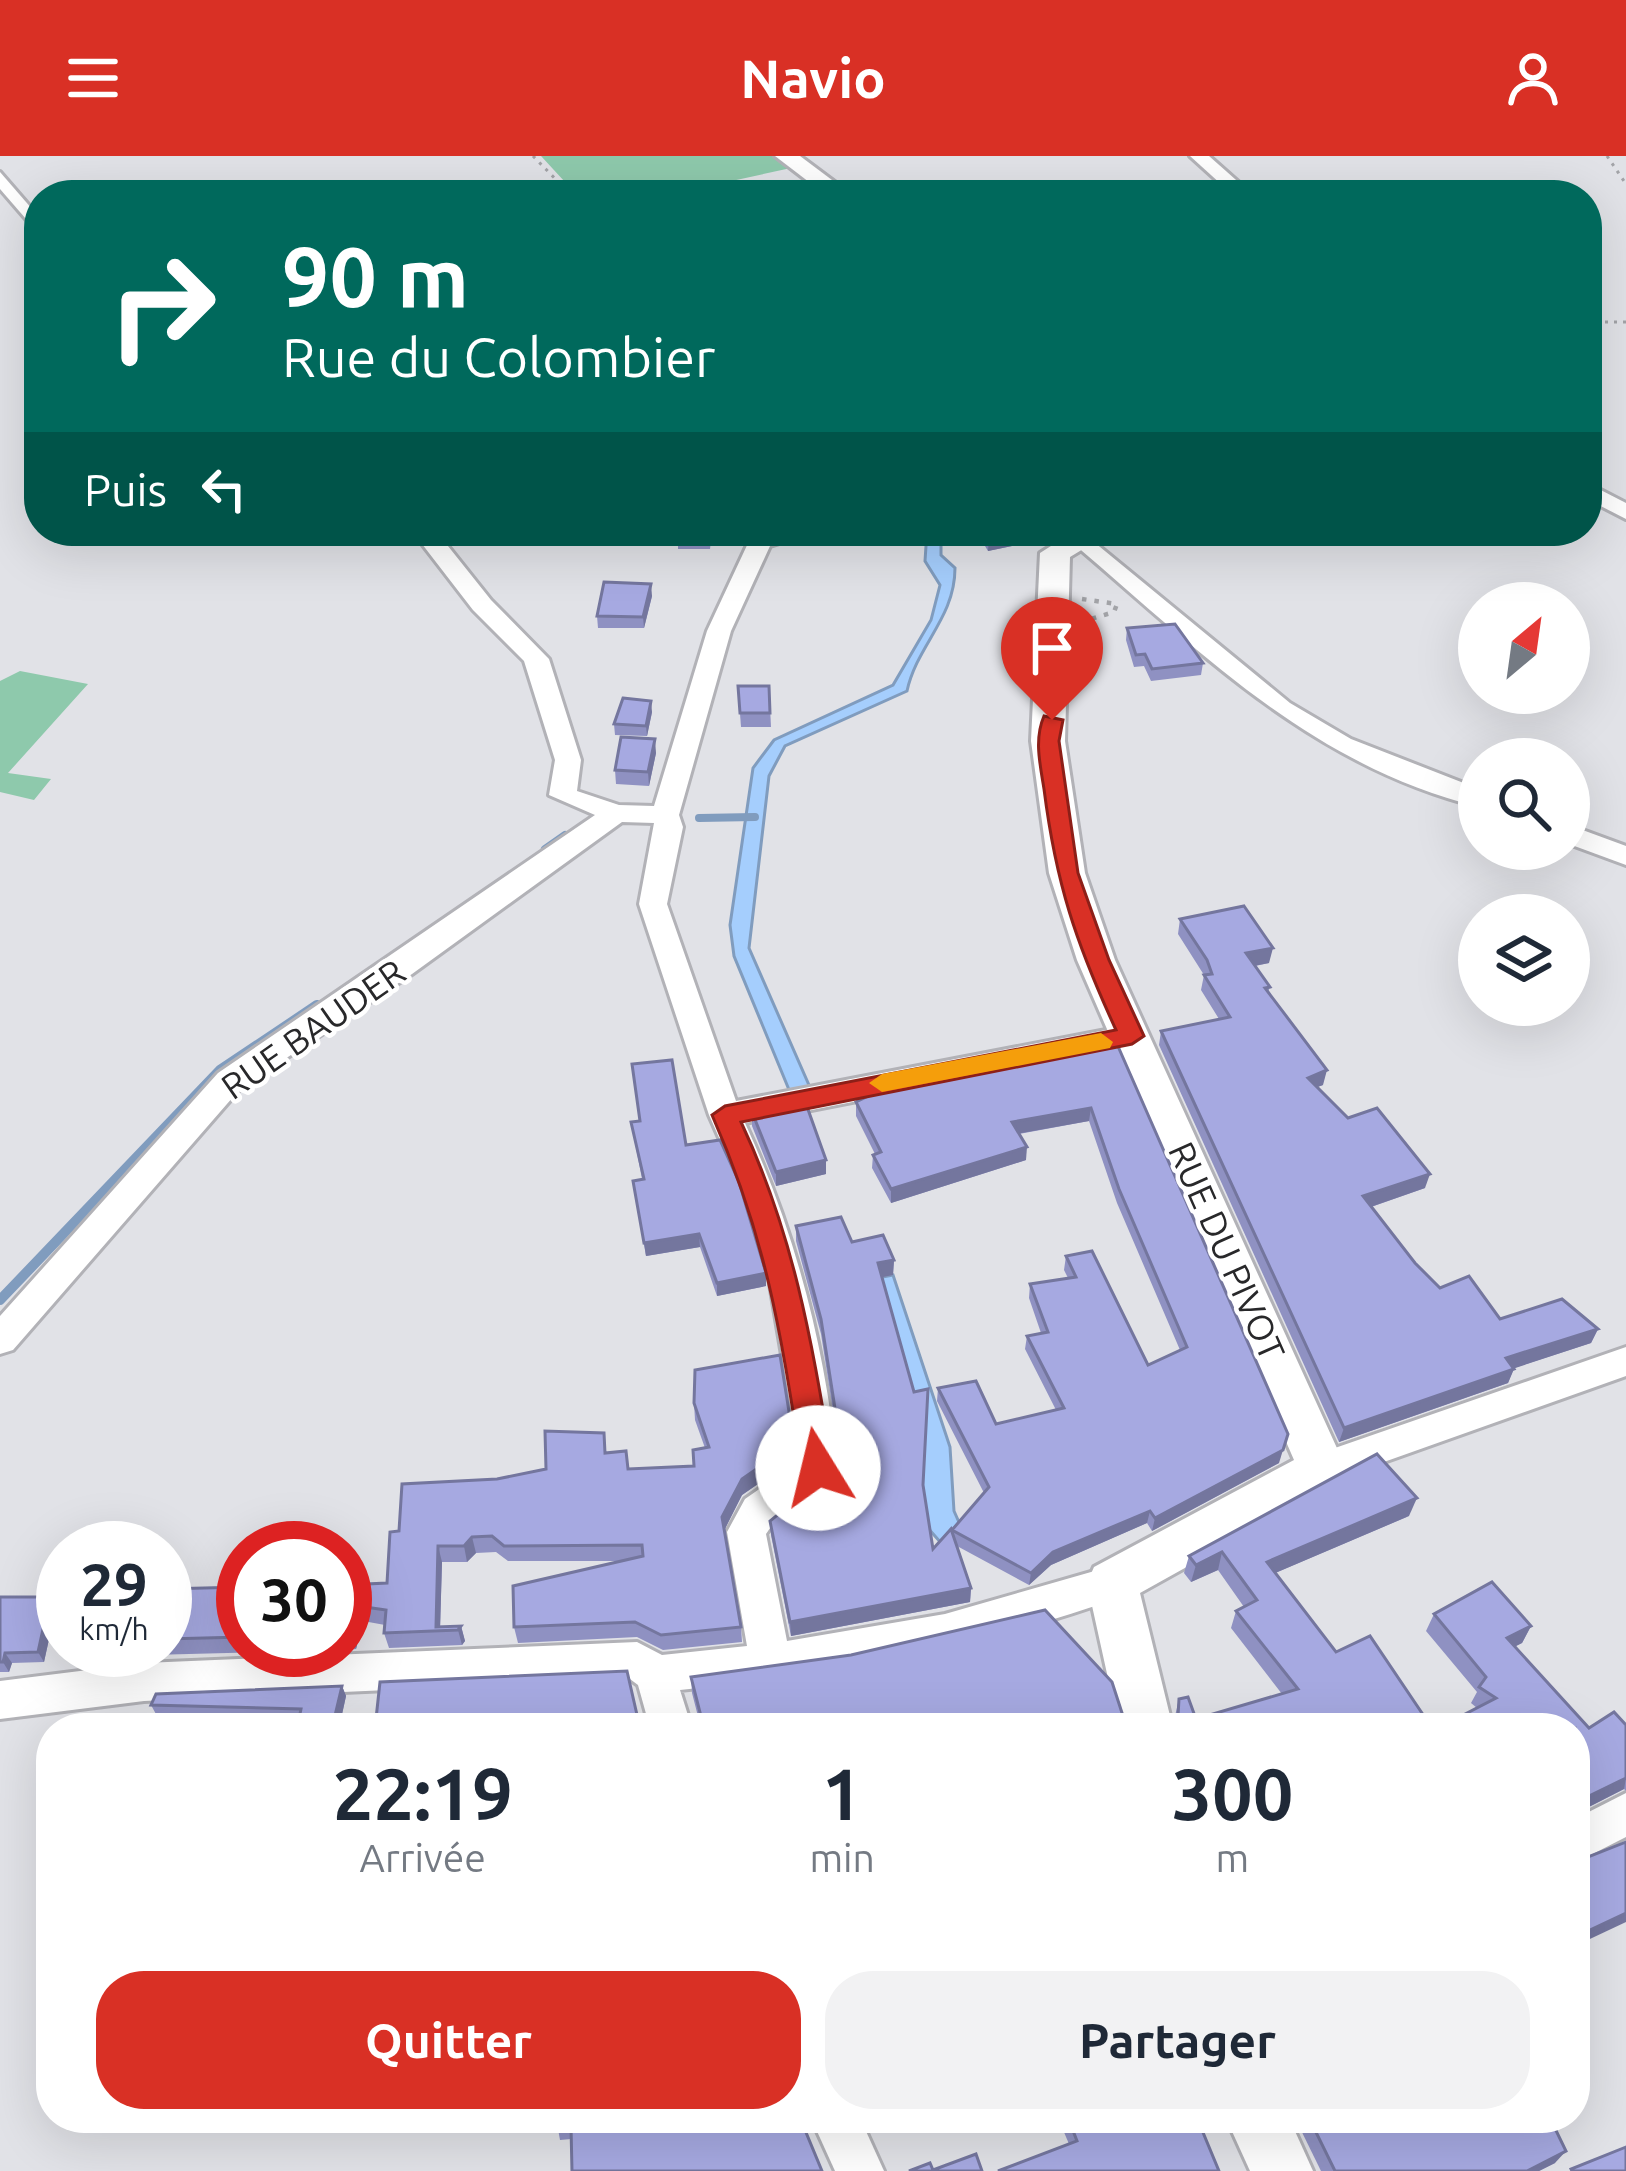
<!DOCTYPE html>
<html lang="fr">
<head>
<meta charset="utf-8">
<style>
	body { margin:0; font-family:Ubuntu,sans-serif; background:#f2f2f3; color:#1f2937; height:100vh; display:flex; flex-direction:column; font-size:45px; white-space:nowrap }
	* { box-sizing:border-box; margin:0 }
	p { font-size:39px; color:#747a83 }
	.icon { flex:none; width:66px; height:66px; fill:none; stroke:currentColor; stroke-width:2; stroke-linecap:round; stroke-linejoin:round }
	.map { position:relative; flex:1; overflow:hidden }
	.drawer { position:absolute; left:36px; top:1557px; width:1554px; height:420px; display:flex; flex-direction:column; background:#fff; border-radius:48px; box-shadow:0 12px 48px #0002 }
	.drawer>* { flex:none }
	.banner { position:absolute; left:24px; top:24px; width:1578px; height:366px; border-radius:48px; box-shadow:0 12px 48px #0002; background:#00695c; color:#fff; overflow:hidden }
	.needle { width:78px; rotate:29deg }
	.tools { position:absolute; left:1458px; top:426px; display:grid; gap:24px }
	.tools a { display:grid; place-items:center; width:132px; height:132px; border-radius:50%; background:#fff; box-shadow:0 12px 48px #0002; font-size:60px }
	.speed { position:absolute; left:36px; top:1365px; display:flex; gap:24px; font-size:60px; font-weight:700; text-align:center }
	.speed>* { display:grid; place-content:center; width:156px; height:156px; border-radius:50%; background:#fff; box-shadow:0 12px 48px #0002; line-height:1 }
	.speed small { font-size:30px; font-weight:400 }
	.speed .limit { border:18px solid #d22; background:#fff; color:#111 }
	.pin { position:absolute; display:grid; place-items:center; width:102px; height:102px; color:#fff; margin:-123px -51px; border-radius:50% 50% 50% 0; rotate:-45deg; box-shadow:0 0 12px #0007 }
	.pin .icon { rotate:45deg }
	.me { position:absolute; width:132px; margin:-66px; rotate:351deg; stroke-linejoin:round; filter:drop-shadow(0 0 9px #0008) }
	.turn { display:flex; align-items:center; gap:42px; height:252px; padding:0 60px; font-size:54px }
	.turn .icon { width:156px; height:156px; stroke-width:2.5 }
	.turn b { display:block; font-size:84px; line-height:102px }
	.then { display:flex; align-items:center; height:114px; padding:0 60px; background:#0003; gap:24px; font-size:45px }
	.eta { display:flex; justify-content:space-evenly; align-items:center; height:204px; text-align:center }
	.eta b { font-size:72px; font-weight:700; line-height:84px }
	.button { display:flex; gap:24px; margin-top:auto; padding:24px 60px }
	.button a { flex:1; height:138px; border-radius:48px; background:#d93025; color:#fff; font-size:48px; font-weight:700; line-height:138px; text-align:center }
	.button a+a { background:#f2f2f3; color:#1f2937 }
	header { display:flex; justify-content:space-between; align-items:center; height:156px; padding:0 60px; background:#d93025; color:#fff; font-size:54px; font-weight:700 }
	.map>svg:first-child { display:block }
	.green { fill:#8ec9ac }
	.water { fill:#a5cefd; stroke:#809cbe; stroke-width:3 }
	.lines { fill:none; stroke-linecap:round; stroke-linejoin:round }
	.stream-far1 { stroke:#809cbe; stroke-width:8 }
	.stream { stroke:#809cbe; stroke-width:10 }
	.minor-casing { stroke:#b2b2b7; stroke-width:6 }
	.major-casing { stroke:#b2b2b7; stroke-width:6 }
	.path-far1 { stroke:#a2a3a7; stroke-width:3; stroke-dasharray:3 6; stroke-linecap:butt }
	.path { stroke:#a2a3a7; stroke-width:4.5; stroke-dasharray:4.5 8; stroke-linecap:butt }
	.minor { fill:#fff; fill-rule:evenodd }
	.major { fill:#fff; fill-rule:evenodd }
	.wall { fill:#8f91c2 }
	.shaded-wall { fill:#74769e }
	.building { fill:#a6a9e1; stroke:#74769e; stroke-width:3 }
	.route { fill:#d93025; stroke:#8d1f18; stroke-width:3 }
	.slow { fill:#f59e0b }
	.labels { text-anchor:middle; stroke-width:9; stroke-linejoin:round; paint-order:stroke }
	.street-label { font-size:36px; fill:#28282a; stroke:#fff }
</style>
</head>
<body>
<header><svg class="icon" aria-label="menu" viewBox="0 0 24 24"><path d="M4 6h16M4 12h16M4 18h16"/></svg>Navio<svg class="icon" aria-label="person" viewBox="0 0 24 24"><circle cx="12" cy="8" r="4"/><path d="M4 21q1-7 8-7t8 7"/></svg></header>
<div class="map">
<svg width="1626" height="2015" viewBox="0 0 1626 2015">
	<rect width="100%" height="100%" fill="#e1e2e7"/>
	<g class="green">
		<path d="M 541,0 L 774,0 L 791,12 L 704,31 L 707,39 L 577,39 Z"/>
		<path d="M 20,515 L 88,528 L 8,617 L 51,623 L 34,644 L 0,636 L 0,525 Z"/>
	</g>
	<g class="water">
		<path d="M 927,375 L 941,375 L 941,399 L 955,412 C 955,462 917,489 907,535 L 785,590 L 769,620 L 749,792 L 812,936 L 792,941 L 734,800 L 730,769 L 753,612 L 774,584 L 893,529 L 931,464 L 940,429 L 925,405 Z"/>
		<path d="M 893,1119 L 950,1291 L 954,1355 L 962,1373 L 942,1388 L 927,1371 L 872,1123 Z"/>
	</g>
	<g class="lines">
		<g class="stream-far1">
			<path d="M 699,662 L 755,661"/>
			<path d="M 545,693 L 565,679"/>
		</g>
		<path class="stream" d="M 0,1144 L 220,914 L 317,849"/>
		<g class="minor-casing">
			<g id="minor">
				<path d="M 1190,0 L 1209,0 L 1253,39 L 1233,39 Z"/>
				<path d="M 0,16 L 39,61 L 39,78 L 0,33 Z"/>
				<path d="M 1587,327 L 1626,347 L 1626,363 L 1587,343 Z"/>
				<path d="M 412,375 L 436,375 L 491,444 L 549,503 L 581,604 L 577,635 L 619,649 L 654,650 L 707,475 L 749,385 L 742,375 L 819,375 L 770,390 L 731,475 L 679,659 L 683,671 L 667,748 L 736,945 L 1132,869 L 1147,880 L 1132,891 L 745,967 C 795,1075 826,1193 837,1312 C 822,1341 783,1350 766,1378 L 787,1485 L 945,1458 L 1112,1410 L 1126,1415 L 1132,1427 L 1126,1439 C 981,1492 832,1519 680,1534 L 692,1572 L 650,1572 L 638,1529 L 630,1523 L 144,1545 L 0,1563 L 0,1525 L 144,1507 L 637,1486 L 662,1499 L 747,1490 L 727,1376 L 745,1343 L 799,1305 L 797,1288 L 769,1122 L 744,1038 L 709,959 L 639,748 L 654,667 L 622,666 L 412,818 L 240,933 L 13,1194 L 0,1198 L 0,1160 L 218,917 L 595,659 L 549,639 L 555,604 L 524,505 L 473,454 Z"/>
				<path d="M 1083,377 L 1290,547 L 1351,583 L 1479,633 L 1479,651 C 1311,609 1202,497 1075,389 L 1071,384 Z"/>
				<path d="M 1569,669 L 1626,690 L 1626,709 L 1569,688 Z"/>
				<path d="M 1626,1191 L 1626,1220 L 1322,1328 L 1309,1323 L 1303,1312 L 1309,1301 Z"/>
				<path d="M 1626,1637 L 1626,1681 L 1575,1707 L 1575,1663 Z"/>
				<path d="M 811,1962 L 860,1962 L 884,2015 L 835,2015 Z"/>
			</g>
		</g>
		<g class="major-casing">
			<g id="major">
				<path d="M 775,0 L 800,0 L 852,39 L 826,39 Z"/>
				<path d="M 1060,375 L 1091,375 L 1098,384 L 1070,401 L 1065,585 L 1085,717 L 1115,804 L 1346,1312 L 1339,1326 L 1140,1437 L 1173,1572 L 1119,1572 L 1087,1427 L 1094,1411 L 1294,1304 L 1077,804 L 1049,717 L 1031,585 L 1040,397 L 1065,381 Z"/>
				<path d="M 1226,1962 L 1289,1962 L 1313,2015 L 1250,2015 Z"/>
			</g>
		</g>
		<g class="path-far1">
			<path d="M 533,0 L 571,39"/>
			<path d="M 1607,0 L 1626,28"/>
			<path d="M 1587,166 L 1626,166"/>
		</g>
		<path class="path" d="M 1082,443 L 1117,448 L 1114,456 L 1084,465"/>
		<use href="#minor" class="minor"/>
		<use href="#major" class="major"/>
	</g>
	<g class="wall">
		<path d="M 678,375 L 712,375 L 710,393 L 678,393 Z"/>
		<path d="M 976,375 L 1042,375 L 1041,384 L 988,395 Z"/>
		<path d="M 652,440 L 644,472 L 598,472 L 597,460 Z"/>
		<path d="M 1127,472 L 1203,507 L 1201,519 L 1151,525 L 1144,510 L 1134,511 L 1126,484 Z"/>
		<path d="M 738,530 L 769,530 L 771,571 L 741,571 Z"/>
		<path d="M 652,556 L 647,580 L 615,579 L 614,568 Z"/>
		<path d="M 656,597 L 649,630 L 616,628 L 615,614 Z"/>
		<path d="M 1180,763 L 1269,807 L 1255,810 L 1270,831 L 1268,836 L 1323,929 L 1317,931 L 1348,962 L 1425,1032 L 1371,1051 L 1415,1107 L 1440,1132 L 1500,1163 L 1598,1173 L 1591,1187 L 1514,1212 L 1508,1227 L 1339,1286 L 1159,889 L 1161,875 L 1219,863 L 1201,834 L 1204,819 L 1178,778 Z"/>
		<path d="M 1117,888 L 1279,1307 L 1152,1375 L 1147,1367 L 1051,1409 L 1029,1429 L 957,1390 L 971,1432 L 970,1446 L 791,1480 L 771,1379 L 770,1365 L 825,1320 L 840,1300 L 821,1178 L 796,1085 L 796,1070 L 852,1086 L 894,1104 L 893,1119 L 882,1121 L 923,1329 L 933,1393 L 984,1337 L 937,1245 L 938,1232 L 996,1268 L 1056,1254 L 1025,1193 L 1027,1180 L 1041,1177 L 1029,1142 L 1030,1128 L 1068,1122 L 1064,1114 L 1066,1100 L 1148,1209 L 1180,1194 L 1117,1047 L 1089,965 L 1019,978 L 1026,1004 L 891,1047 L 872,1012 L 873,999 L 875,998 L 856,960 L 856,946 Z"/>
		<path d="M 752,956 L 826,1018 L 776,1030 L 752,970 Z"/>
		<path d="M 631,966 L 686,989 L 766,1130 L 717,1140 L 700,1091 L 646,1100 L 633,1025 L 642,1023 Z"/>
		<path d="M 694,1247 L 794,1287 L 794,1303 L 742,1339 L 724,1374 L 741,1471 L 742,1486 L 663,1494 L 637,1481 L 518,1487 L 514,1471 L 622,1405 L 508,1405 L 496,1396 L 476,1397 L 467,1406 L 442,1406 L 440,1471 L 461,1470 L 465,1485 L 462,1489 L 389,1492 L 384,1477 L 385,1469 L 363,1465 L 356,1493 L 345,1494 L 345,1429 L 387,1427 L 399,1375 L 497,1323 L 546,1313 L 606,1297 L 628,1313 L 694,1310 L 705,1292 L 695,1264 Z"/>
		<path d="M 1409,1360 L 1275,1417 L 1336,1496 L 1432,1572 L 701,1572 L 692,1537 L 691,1521 L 1123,1560 L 1175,1560 L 1179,1543 L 1196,1563 L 1282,1538 L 1231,1472 L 1236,1455 L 1244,1451 L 1218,1414 L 1191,1426 L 1184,1417 L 1189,1400 Z"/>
		<path d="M 243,1431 L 243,1494 L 336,1494 L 112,1500 L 108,1494 L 165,1494 L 165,1433 Z"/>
		<path d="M 0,1441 L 56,1451 L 44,1506 L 12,1507 L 9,1516 L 0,1516 Z"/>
		<path d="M 1434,1458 L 1531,1470 L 1522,1487 L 1515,1490 L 1589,1572 L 1626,1569 L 1626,1635 L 1624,1633 L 1581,1655 L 1575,1668 L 1575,1572 L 1477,1552 L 1471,1547 L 1477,1536 L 1426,1475 Z"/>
		<path d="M 342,1530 L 346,1540 L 339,1572 L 297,1572 L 299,1564 L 157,1560 L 151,1549 Z"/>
		<path d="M 556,1962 L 801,1962 L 560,1984 Z"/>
		<path d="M 1058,1962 L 1197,1962 L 1069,1988 Z"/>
		<path d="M 1295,1962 L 1550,1962 L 1555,2007 L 1539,2015 L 1321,2015 Z"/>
	</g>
	<g class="shaded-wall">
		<path d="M 1022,375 L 1042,375 L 1041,384 L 988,395 L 989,382 Z"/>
		<path d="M 651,428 L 652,440 L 644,472 L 643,461 Z"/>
		<path d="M 651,545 L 652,556 L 647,580 L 646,570 Z"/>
		<path d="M 655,583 L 656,597 L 649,630 L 648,616 Z"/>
		<path d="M 1273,792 L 1269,807 L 1243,812 L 1246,797 Z"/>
		<path d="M 1327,914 L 1323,929 L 1304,936 L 1308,922 Z"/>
		<path d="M 1091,952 L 1089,965 L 1011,979 L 1012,966 Z"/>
		<path d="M 1027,991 L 1026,1004 L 891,1047 L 891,1033 Z"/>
		<path d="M 826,1004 L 826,1018 L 776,1030 L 776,1016 Z"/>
		<path d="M 1430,1018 L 1425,1032 L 1359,1055 L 1363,1040 Z"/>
		<path d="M 699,1078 L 700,1091 L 646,1100 L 644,1087 Z"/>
		<path d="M 894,1104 L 893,1119 L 878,1122 L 878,1107 Z"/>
		<path d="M 766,1117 L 766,1130 L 717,1140 L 717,1127 Z"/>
		<path d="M 1598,1173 L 1591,1187 L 1500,1217 L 1506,1202 Z"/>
		<path d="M 1514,1213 L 1508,1227 L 1339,1286 L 1344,1272 Z"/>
		<path d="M 794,1287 L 794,1303 L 742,1339 L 723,1377 L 722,1361 L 742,1323 Z"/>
		<path d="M 1283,1294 L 1279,1307 L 1152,1375 L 1155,1362 Z"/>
		<path d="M 1417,1342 L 1409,1360 L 1261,1423 L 1267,1406 Z"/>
		<path d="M 1150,1355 L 1147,1367 L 1051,1409 L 1029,1429 L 1031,1417 L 1053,1396 Z"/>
		<path d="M 472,1381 L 476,1397 L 467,1406 L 464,1390 Z"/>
		<path d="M 438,1390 L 442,1406 L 440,1475 L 436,1471 Z"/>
		<path d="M 1222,1396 L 1218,1414 L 1191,1426 L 1196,1409 Z"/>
		<path d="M 971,1432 L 970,1446 L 791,1480 L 790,1466 Z"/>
		<path d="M 50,1441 L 56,1451 L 44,1506 L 38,1496 Z"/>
		<path d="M 358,1450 L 363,1465 L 356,1493 L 351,1478 Z"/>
		<path d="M 461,1470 L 465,1485 L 462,1489 L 458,1474 Z"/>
		<path d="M 1531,1470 L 1522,1487 L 1499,1499 L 1507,1482 Z"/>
		<path d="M 5,1497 L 12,1507 L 9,1516 L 3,1506 Z"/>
		<path d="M 342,1530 L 346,1540 L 339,1572 L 332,1572 Z"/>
		<path d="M 1626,1622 L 1624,1633 L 1575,1658 L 1583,1643 Z"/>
		<path d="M 1626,1757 L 1626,1766 L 1575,1790 L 1575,1781 Z"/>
		<path d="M 869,1962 L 884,1962 L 868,1969 Z"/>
		<path d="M 1566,1995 L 1555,2007 L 1539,2015 L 1527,2015 Z"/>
	</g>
	<g class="building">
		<path d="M 678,375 L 710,375 L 710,380 L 677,379 Z"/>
		<path d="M 985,375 L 1022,375 L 989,382 Z"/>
		<path d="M 604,426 L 651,428 L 643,461 L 597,460 Z"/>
		<path d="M 1175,468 L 1203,507 L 1152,513 L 1145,498 L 1136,499 L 1127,472 Z"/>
		<path d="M 738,530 L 769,530 L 770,557 L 740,557 Z"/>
		<path d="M 623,542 L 651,545 L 646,570 L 614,568 Z"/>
		<path d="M 621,581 L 655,583 L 648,616 L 615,614 Z"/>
		<path d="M 1244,750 L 1273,792 L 1246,797 L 1270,831 L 1265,832 L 1327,914 L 1308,922 L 1348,962 L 1377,952 L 1430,1018 L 1363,1040 L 1415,1107 L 1440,1132 L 1469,1120 L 1500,1163 L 1562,1143 L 1598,1173 L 1506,1202 L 1514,1213 L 1344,1272 L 1161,875 L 1230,861 L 1204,819 L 1212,818 L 1207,804 L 1180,763 Z"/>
		<path d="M 1117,888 L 1288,1278 L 1283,1294 L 1155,1362 L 1150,1355 L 1053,1396 L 1031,1417 L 952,1374 L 989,1331 L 938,1232 L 976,1225 L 996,1268 L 1064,1252 L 1027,1180 L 1048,1176 L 1030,1128 L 1076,1121 L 1066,1100 L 1092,1095 L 1148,1209 L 1187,1191 L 1119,1033 L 1091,952 L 1012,966 L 1027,991 L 891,1033 L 873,999 L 881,996 L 856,946 L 889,930 Z"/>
		<path d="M 672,904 L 686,989 L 720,984 L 739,1026 L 766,1117 L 717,1127 L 699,1078 L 644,1087 L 633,1025 L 644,1023 L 631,966 L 640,965 L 632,908 Z"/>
		<path d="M 805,945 L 826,1004 L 776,1016 L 752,956 Z"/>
		<path d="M 841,1061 L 852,1086 L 883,1079 L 894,1104 L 878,1107 L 914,1236 L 928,1233 L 923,1329 L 933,1393 L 951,1373 L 971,1432 L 790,1466 L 770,1365 L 825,1320 L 842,1297 L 821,1163 L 796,1070 Z"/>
		<path d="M 780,1199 L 794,1287 L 742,1323 L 722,1361 L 741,1471 L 661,1479 L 635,1466 L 514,1471 L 513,1430 L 643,1400 L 642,1389 L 504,1390 L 492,1380 L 472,1381 L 464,1390 L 438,1390 L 436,1471 L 461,1470 L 458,1474 L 384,1477 L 386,1454 L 358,1450 L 351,1478 L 345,1478 L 345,1429 L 387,1427 L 390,1376 L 399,1375 L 402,1328 L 497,1323 L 546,1313 L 545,1275 L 604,1277 L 605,1297 L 626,1295 L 628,1313 L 694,1310 L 693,1294 L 709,1291 L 694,1247 L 695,1214 Z"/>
		<path d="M 1377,1298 L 1417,1342 L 1267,1406 L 1336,1496 L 1370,1480 L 1432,1572 L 704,1572 L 691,1521 L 851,1499 L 1045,1454 L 1112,1526 L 1123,1560 L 1178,1560 L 1179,1543 L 1188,1541 L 1196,1563 L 1298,1533 L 1236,1455 L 1257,1444 L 1222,1396 L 1196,1409 L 1189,1400 Z"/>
		<path d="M 1492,1426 L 1531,1470 L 1507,1482 L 1589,1572 L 1614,1556 L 1626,1569 L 1626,1622 L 1583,1643 L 1581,1659 L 1575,1662 L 1575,1572 L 1438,1572 L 1496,1542 L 1479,1531 L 1486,1521 L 1434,1458 Z"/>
		<path d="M 243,1431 L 243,1481 L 165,1483 L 165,1433 Z"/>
		<path d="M 0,1441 L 50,1441 L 38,1496 L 5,1497 L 3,1506 L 0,1506 Z"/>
		<path d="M 627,1515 L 640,1572 L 375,1572 L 380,1526 Z"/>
		<path d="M 342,1530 L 332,1572 L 297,1572 L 301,1553 L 151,1549 L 156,1538 Z"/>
		<path d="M 1626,1686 L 1626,1757 L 1575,1781 L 1575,1706 Z"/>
		<path d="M 1575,1785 L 1585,1802 L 1575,1806 Z"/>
		<path d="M 556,1962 L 800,1962 L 822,2015 L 572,2015 L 571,1971 L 556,1973 Z"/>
		<path d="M 1068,1962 L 1197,1962 L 1219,2015 L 998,2015 L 1077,1985 Z"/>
		<path d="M 1309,1962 L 1550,1962 L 1566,1995 L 1527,2015 L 1335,2015 Z"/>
		<path d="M 1626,1991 L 1626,2015 L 1572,2015 L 1571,2013 Z"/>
		<path d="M 976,1998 L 982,2015 L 909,2015 L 930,2007 L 933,2014 Z"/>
	</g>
	<path class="route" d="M 1044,560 L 1063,564 L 1059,585 L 1078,717 L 1109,804 L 1144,880 L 1132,888 L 741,966 C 795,1081 812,1188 833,1312 L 818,1325 L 802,1312 C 781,1179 767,1083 712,959 L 725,950 L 1116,874 C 1076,787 1056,728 1044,633 C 1040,608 1034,583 1044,560 Z"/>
	<path class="slow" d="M 1101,877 L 1113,886 L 1110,892 L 882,936 L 869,927 L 882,918 Z"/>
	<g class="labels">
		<g class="street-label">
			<text transform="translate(313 873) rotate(-35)" y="13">RUE BAUDER</text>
			<text transform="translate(1227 1095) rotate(66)" y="13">RUE DU PIVOT</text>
		</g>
	</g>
</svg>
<div class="tools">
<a><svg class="needle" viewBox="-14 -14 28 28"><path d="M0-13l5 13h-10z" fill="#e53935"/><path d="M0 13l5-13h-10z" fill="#747a83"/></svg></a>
<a><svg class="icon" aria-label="search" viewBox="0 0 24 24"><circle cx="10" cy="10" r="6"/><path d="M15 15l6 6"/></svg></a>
<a><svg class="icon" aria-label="layers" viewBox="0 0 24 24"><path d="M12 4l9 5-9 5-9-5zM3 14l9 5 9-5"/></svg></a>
</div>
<div class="speed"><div>29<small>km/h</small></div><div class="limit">30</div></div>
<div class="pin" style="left:1052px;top:564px;background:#d93025"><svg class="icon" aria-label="arrive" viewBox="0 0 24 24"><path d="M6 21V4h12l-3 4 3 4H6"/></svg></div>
<svg class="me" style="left:818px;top:1312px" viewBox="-20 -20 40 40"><circle r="19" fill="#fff"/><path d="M0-13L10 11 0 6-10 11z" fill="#d93025"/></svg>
<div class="banner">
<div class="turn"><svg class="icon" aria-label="right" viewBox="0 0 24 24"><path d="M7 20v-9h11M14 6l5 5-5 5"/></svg><div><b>90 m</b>Rue du Colombier</div></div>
<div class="then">Puis<svg class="icon" aria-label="left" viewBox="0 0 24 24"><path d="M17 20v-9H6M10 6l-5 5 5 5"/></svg></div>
</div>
<section class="drawer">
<div class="eta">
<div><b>22:19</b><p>Arrivée</p></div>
<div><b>1</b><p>min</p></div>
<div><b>300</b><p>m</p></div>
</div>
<div class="button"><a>Quitter</a><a>Partager</a></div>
</section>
</div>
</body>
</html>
